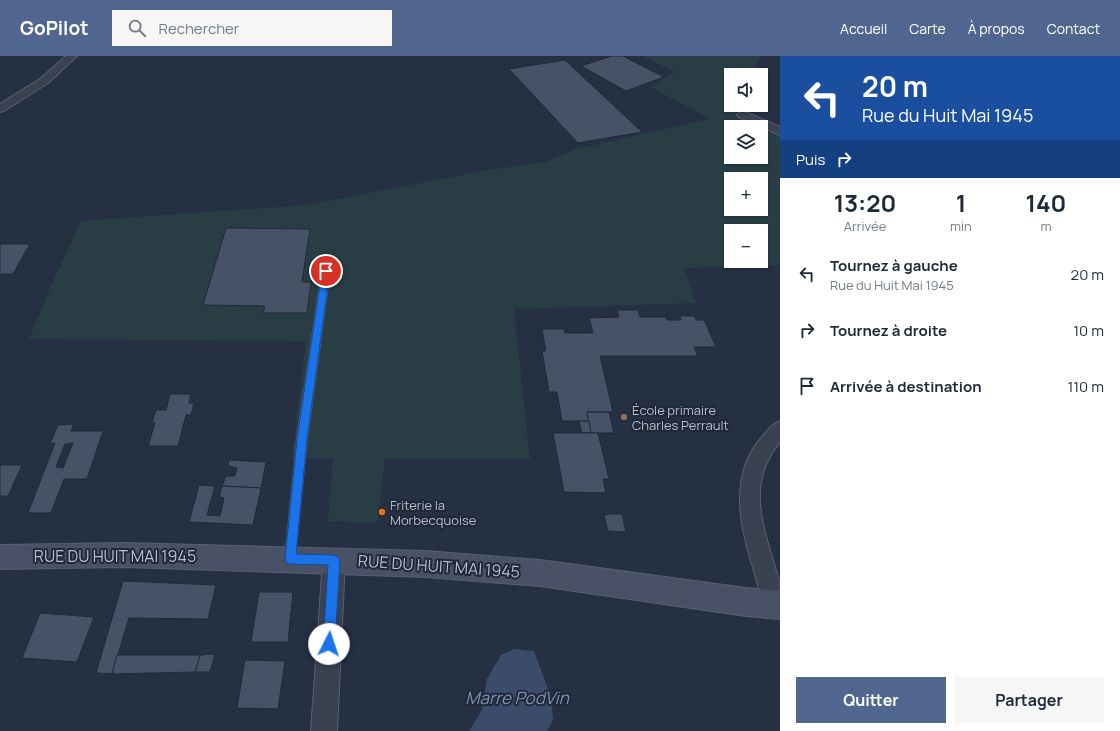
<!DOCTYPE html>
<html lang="fr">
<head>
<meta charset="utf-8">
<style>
	body { margin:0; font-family:Manrope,sans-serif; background:#f6f6f7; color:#1f2937; height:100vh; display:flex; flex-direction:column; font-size:15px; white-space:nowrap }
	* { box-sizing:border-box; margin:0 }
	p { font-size:13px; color:#747a83 }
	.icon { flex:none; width:22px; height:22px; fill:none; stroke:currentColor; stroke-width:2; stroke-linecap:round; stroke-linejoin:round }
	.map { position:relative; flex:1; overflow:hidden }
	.sheet { display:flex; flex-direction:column; background:#fff; width:340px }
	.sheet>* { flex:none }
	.hud { background:#1a4fa0; color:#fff; overflow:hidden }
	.tools { position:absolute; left:724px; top:12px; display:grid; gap:8px }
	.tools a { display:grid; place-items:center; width:44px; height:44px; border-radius:0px; background:#fff; box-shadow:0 1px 3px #0004; font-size:20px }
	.pin { position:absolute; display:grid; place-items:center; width:34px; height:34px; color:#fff; margin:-17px; border:2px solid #fff; border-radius:50%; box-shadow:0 1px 4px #0007 }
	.me { position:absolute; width:44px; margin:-22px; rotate:4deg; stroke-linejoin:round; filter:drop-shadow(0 0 3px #0008) }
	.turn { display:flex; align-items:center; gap:14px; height:84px; padding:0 16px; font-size:18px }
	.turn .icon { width:52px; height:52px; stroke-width:2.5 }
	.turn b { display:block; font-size:28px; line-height:34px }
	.then { display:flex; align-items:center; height:38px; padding:0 16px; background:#0003; gap:8px; font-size:15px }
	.eta { display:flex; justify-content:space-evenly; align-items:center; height:68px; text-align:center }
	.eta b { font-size:24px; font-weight:700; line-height:28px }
	.button { display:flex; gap:8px; margin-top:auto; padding:8px 16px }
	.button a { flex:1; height:46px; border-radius:0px; background:#51668f; color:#fff; font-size:16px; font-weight:700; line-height:46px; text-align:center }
	.button a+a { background:#f6f6f7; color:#1f2937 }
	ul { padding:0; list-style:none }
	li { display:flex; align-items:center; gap:12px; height:56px; padding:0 16px }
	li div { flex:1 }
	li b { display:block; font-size:15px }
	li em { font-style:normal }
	header { display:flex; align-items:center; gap:24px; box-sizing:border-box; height:56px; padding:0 20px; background:#51668f; color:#fff }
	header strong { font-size:19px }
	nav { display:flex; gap:22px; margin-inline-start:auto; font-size:14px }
	.search { width:280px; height:36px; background:#f6f6f7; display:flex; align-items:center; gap:10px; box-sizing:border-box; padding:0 14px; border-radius:0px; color:#747a83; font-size:15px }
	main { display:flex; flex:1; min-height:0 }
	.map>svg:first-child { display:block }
	.green { fill:#283e44; fill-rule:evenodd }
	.water { fill:#3b4c6b }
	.building { fill:#475267; stroke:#212939; fill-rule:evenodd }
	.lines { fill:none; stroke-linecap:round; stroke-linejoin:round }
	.lane-casing { stroke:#58606f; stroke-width:2 }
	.street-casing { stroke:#58606f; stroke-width:2 }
	.secondary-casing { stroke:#58606f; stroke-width:2 }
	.lane { fill:#3a4252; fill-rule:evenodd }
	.street { fill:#3a4252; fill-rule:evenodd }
	.secondary { fill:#485165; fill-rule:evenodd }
	.route { fill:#1a73e8; stroke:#114b97 }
	.education-dot { fill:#8d6e63; stroke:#1f2738; stroke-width:1.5 }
	.food-dot { fill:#e8710a; stroke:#1f2738; stroke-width:1.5 }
	.labels { text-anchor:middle; stroke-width:4; stroke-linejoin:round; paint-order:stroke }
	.poi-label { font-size:13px; fill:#b7becc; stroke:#1f2738; text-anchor:start }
	.near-street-label { font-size:16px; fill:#b7becc; stroke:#1f2738 }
	.near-water-label { font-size:17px; font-style:italic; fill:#7e91b3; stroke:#1f2738 }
</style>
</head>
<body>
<header>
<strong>GoPilot</strong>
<div class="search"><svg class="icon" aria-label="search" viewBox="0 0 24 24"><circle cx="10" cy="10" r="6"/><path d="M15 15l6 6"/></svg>Rechercher</div>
<nav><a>Accueil</a><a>Carte</a><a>À propos</a><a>Contact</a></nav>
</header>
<main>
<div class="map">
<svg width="780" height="675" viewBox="0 0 780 675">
	<rect width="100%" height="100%" fill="#263043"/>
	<path class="green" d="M 642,0 L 762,0 L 750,19 L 731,19 L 731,49 L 736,49 L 734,57 L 780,79 L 780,209 L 684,212 L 696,247 L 514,253 L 530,403 L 385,402 L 377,467 L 328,465 L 333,402 L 292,402 L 306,285 L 29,283 L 48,236 L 81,165 L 307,149 L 488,114 L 546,106 L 576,93 L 710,63 L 650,31 L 675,16 ZM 731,71 L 761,71 L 761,101 L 731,101 ZM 731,123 L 761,123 L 761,153 L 731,153 ZM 731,175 L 761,175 L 761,205 L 731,205 Z"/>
	<path class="water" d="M 514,593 L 534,595 L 551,641 L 553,664 L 547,675 L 469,675 L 482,654 L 487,623 L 501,599 Z"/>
	<g class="building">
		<path d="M 612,0 L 623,0 L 664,21 L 626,35 L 581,10 Z"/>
		<path d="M 565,4 L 642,76 L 578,87 L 509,13 Z"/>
		<path d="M 226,172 L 310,173 L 302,226 L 311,226 L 307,257 L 263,257 L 265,250 L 203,249 Z"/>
		<path d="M 0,188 L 30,188 L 13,218 L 0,218 Z"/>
		<path d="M 617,254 L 638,254 L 640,261 L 666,261 L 667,264 L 681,264 L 680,260 L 694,260 L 696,264 L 704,264 L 716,291 L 694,291 L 698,300 L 600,300 L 613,356 L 587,356 L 589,365 L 562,365 L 557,336 L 549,336 L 542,295 L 546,295 L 542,273 L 564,273 L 565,277 L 593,277 L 589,262 L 619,261 Z"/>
		<path d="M 170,338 L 191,338 L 189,347 L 194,347 L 191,359 L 186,359 L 178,390 L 148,390 L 155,367 L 152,366 L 156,354 L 166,354 Z"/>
		<path d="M 587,356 L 609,356 L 614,377 L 591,377 Z"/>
		<path d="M 579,365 L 589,365 L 591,377 L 582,377 Z"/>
		<path d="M 74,368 L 71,375 L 103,375 L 87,423 L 64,423 L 51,457 L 28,457 L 55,387 L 50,388 L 58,369 ZM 73,387 L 63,412 L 56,411 L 65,388 Z"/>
		<path d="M 553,377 L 598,377 L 609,423 L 603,423 L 606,437 L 564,436 Z"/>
		<path d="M 229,404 L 266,406 L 261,432 L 222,430 L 226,420 L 235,420 L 237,412 L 228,410 Z"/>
		<path d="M 0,409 L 22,409 L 8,440 L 0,440 Z"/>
		<path d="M 199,429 L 215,430 L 207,459 L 220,460 L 224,442 L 219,441 L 222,430 L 261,432 L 253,469 L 189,466 Z"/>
		<path d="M 612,458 L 622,458 L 626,476 L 608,475 L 604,459 Z"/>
		<path d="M 123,525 L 216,529 L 208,563 L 129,562 L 112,618 L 96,617 Z"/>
		<path d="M 259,536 L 293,536 L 288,586 L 251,586 Z"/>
		<path d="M 40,557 L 94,561 L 77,606 L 22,602 Z"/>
		<path d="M 215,598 L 210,616 L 195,616 L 200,599 Z"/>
		<path d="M 117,599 L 200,599 L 195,616 L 112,618 Z"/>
		<path d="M 245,604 L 285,605 L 278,653 L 237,652 Z"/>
	</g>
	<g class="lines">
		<g class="lane-casing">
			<path id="lane" d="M 326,212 L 330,215 L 307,383 L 295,503 L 294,507 L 290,508 L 286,507 L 285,503 L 297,383 L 322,215 Z"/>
		</g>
		<g class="street-casing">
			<g id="street">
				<path d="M 66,0 L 77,0 L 48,27 L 4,55 L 0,56 L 0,48 L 40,23 Z"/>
				<path d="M 743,55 L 780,71 L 780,79 L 739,61 L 737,59 L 739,57 Z"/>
				<path d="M 780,365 L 780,386 C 742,431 767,478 779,526 C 780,536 780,548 780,557 L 775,559 L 767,556 C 761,543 758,529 754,515 C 740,471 728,419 762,381 C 768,374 772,368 780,365 Z"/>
				<path d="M 334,494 L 342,497 L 345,504 L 337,675 L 311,675 L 323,504 L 326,497 Z"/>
			</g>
		</g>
		<g class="secondary-casing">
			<path id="secondary" d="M 125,487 L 426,495 L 540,504 L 746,532 L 780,535 L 780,563 L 746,560 L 540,530 L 426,521 L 125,511 L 0,513 L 0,489 Z"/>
		</g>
		<use href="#lane" class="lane"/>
		<use href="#street" class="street"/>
		<use href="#secondary" class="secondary"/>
	</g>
	<path class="route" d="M 326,212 L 330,215 L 307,383 L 296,498 L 334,499 L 338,501 L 340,504 L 335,588 L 333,592 L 329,594 L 325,592 L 323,588 L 328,509 L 290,508 L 286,506 L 285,503 L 297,383 L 322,215 Z"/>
	<circle class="education-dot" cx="624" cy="361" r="4"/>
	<circle class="food-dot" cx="382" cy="456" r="4"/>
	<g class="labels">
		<g class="poi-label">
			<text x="632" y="359">École primaire<tspan x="632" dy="15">Charles Perrault</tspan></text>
			<text x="390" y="454">Friterie la<tspan x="390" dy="15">Morbecquoise</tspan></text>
		</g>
		<g class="near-street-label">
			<text x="115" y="506">RUE DU HUIT MAI 1945</text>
			<text transform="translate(439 510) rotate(4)" y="6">RUE DU HUIT MAI 1945</text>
		</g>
		<g class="near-water-label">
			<text x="517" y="648">Marre PodVin</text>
		</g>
	</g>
</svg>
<div class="tools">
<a><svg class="icon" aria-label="sound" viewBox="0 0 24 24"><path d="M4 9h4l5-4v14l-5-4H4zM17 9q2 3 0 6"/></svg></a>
<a><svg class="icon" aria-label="layers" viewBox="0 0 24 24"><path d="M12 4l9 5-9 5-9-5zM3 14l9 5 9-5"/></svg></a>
<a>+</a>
<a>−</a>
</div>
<div class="pin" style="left:326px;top:215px;background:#d93025"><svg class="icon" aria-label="arrive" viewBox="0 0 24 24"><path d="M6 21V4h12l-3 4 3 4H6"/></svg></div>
<svg class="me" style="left:329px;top:588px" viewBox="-20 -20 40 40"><circle r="19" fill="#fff"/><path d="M0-13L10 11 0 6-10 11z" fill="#1a73e8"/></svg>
</div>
<section class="sheet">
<div class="hud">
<div class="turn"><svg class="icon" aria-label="left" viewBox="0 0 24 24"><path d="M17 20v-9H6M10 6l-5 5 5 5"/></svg><div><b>20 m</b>Rue du Huit Mai 1945</div></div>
<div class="then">Puis<svg class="icon" aria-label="right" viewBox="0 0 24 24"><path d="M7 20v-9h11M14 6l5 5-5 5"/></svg></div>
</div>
<div class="eta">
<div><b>13:20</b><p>Arrivée</p></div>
<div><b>1</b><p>min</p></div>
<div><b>140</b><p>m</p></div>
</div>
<ul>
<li><svg class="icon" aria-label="left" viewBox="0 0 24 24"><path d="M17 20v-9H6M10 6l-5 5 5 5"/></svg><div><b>Tournez à gauche</b><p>Rue du Huit Mai 1945</p></div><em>20 m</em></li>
<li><svg class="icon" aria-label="right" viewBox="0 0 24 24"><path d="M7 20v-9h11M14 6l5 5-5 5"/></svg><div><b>Tournez à droite</b></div><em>10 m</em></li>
<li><svg class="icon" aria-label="arrive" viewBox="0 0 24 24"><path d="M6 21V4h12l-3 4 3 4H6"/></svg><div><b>Arrivée à destination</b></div><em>110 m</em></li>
</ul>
<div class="button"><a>Quitter</a><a>Partager</a></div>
</section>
</main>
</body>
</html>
